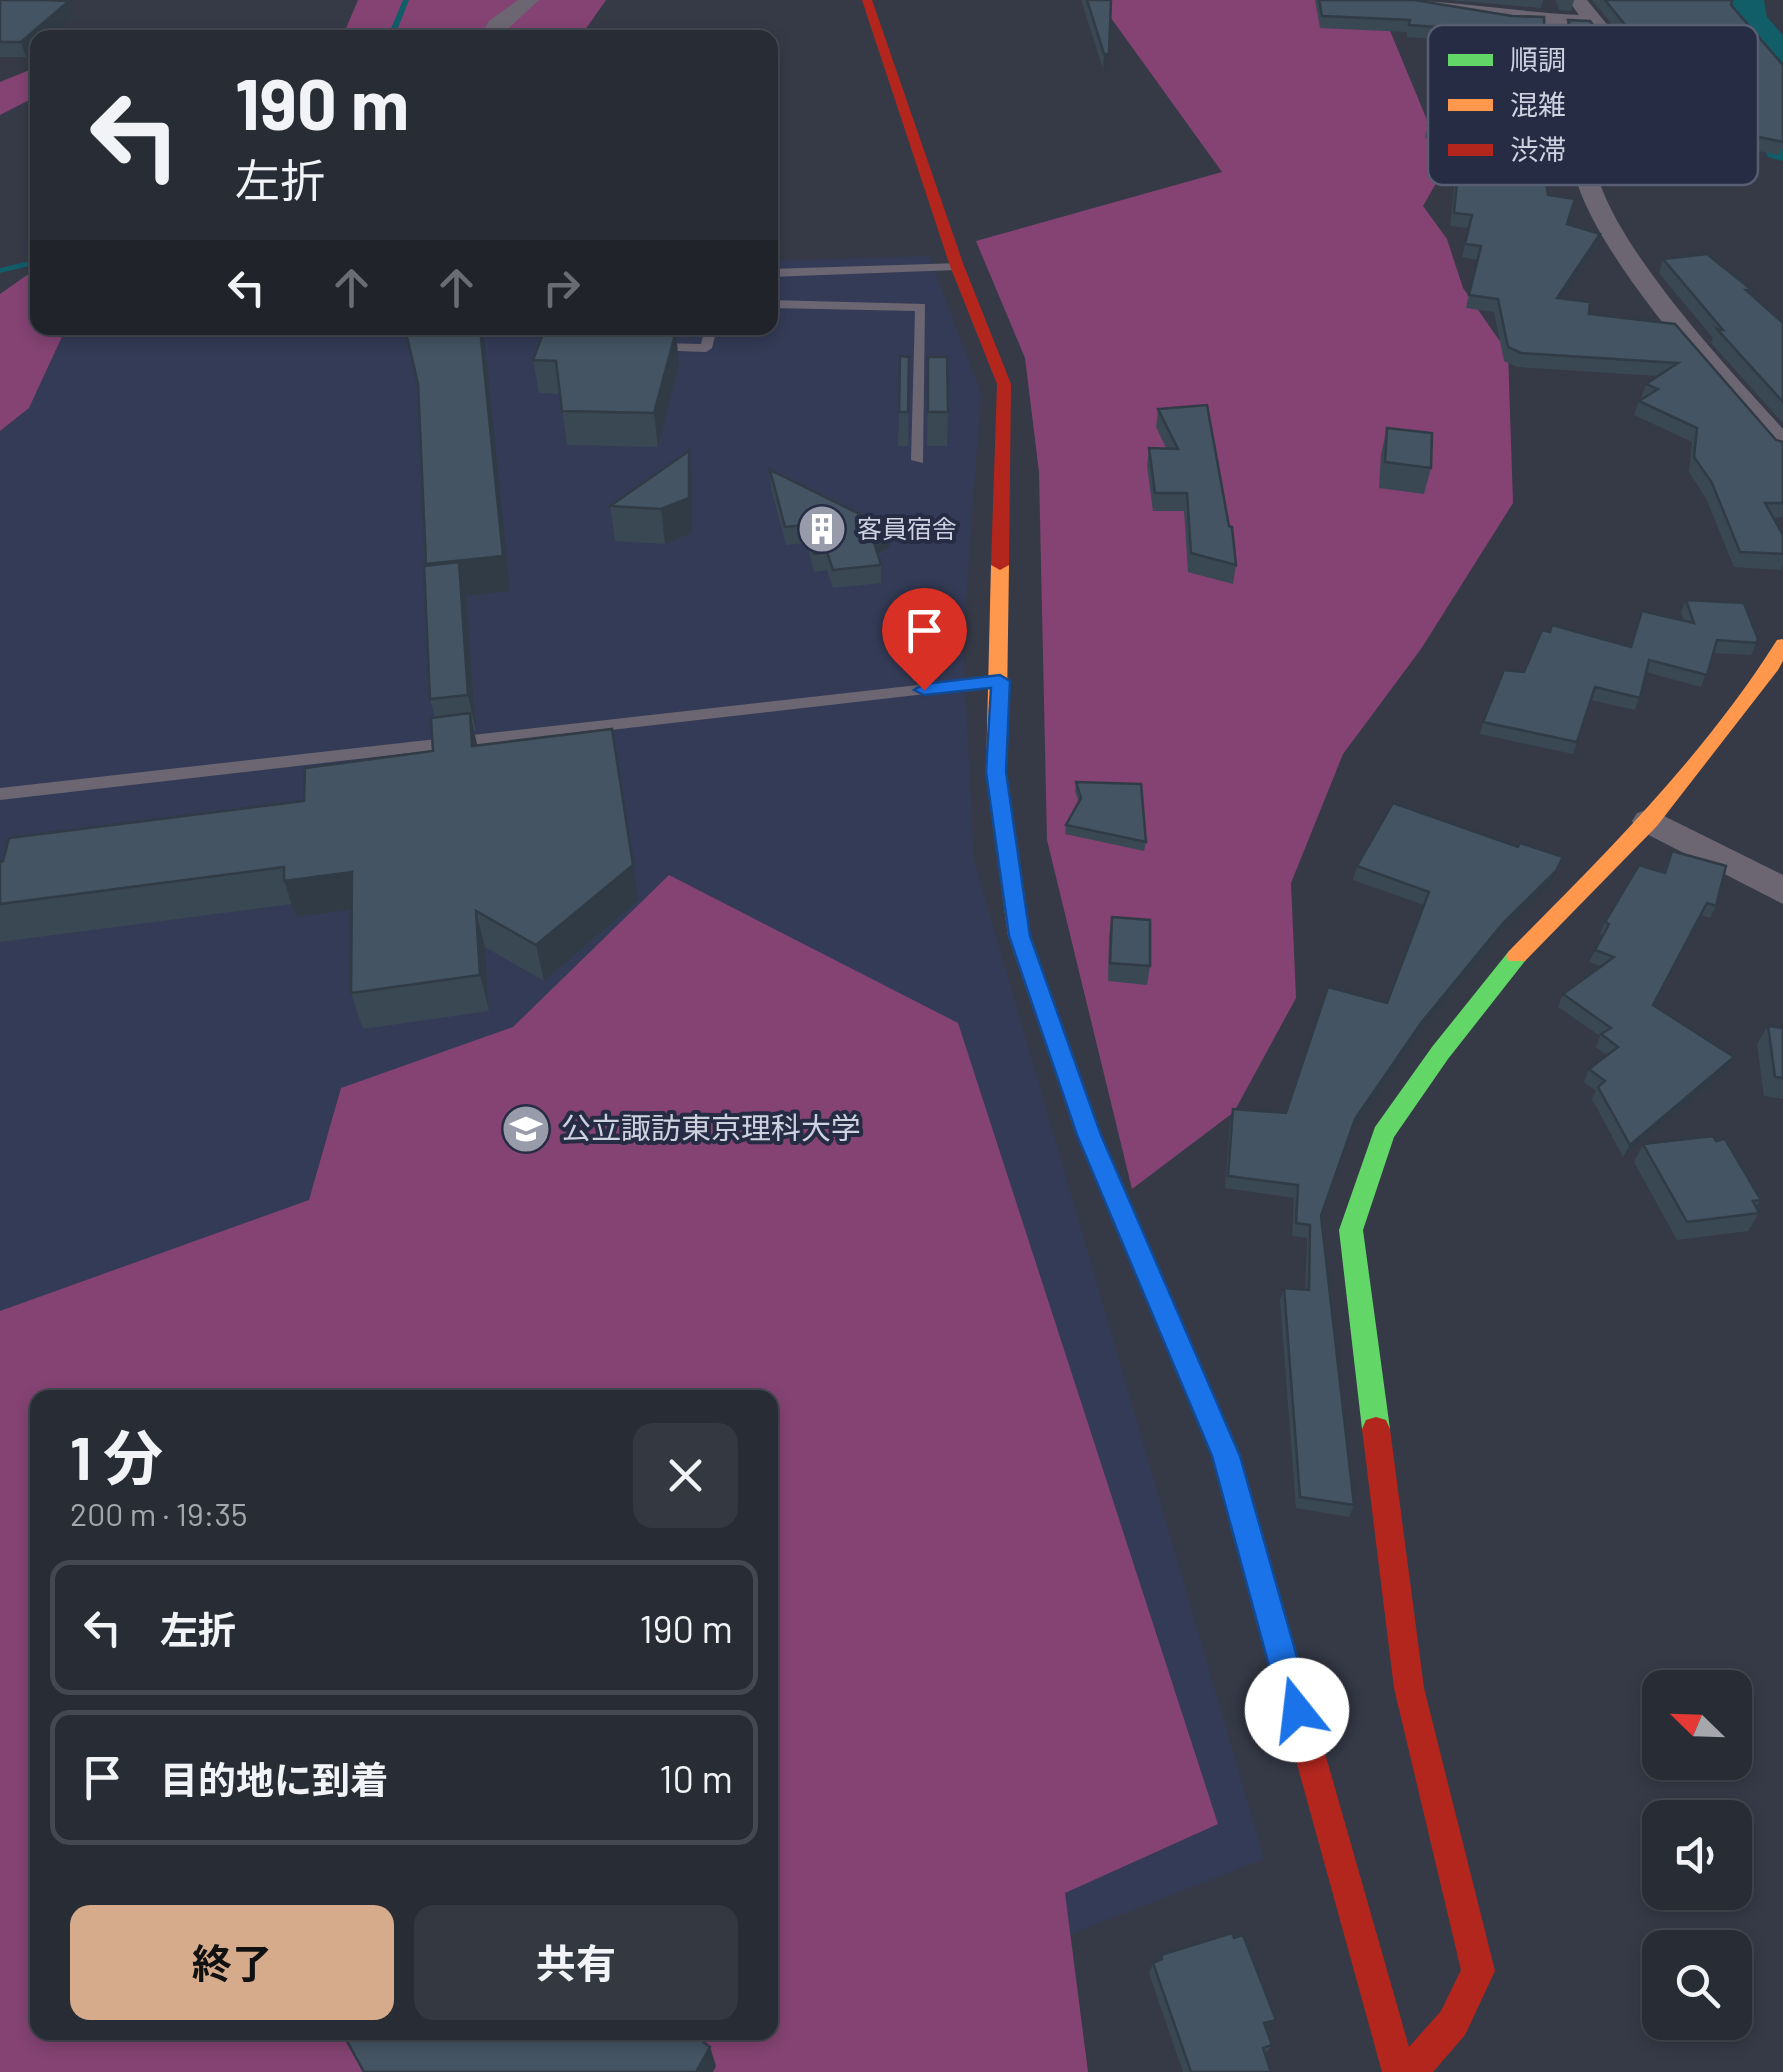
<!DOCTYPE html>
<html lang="ja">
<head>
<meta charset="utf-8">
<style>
	body { margin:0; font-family:Barlow,"Noto Sans JP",sans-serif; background:#343841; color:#f1f3f6; height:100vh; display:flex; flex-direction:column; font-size:38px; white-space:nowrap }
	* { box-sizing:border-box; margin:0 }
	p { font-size:32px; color:#a5a7ad }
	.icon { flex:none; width:55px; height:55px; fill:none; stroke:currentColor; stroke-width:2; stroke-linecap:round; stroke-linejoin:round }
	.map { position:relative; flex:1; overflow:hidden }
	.sheet { position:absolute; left:30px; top:1390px; width:748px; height:650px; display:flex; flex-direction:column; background:#282c35; border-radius:20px; box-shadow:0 5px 15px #0003,0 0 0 2px #444850 }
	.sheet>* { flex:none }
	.hud { position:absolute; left:30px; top:30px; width:748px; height:305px; border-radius:20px; box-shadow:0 5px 15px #0003,0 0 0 2px #444850; background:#282c35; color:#f1f3f6; overflow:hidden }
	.needle { width:65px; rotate:293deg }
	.fabs { position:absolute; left:1642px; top:1670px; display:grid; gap:20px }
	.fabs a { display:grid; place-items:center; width:110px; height:110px; border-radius:20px; background:#282c35; box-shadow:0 5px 15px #0003,0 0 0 2px #444850; font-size:50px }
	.pin { position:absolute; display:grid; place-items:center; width:85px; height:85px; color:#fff; margin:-102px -42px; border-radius:50% 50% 50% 0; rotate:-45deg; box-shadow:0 0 10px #0007 }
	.pin .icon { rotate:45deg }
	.me { position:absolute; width:110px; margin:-55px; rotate:344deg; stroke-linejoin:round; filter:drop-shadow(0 0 8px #0008) }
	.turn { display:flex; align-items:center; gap:35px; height:210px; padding:0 40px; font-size:45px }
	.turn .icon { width:130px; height:130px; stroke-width:2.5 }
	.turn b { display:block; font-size:70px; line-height:85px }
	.lanes { display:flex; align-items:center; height:95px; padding:0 40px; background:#0003; justify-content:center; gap:50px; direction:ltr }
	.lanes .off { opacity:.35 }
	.round { display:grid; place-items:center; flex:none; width:105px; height:105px; border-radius:20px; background:#343841 }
	.head { display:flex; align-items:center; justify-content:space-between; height:170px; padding:0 40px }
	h1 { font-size:60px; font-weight:700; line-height:75px }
	.cta { display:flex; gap:20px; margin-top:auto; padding:20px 40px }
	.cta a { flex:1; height:115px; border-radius:20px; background:#d6ab8b; color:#111; font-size:40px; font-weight:700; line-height:115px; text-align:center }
	.cta a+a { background:#343841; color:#f1f3f6 }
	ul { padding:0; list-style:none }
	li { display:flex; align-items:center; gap:30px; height:135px; margin:0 20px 15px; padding:0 20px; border:5px solid #444850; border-radius:20px }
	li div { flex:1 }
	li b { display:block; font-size:38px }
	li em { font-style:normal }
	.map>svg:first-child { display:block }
	.built { fill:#343b56 }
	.forest { fill:#844373; fill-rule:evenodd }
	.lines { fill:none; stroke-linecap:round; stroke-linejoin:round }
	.stream { fill:#115d68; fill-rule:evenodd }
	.river { fill:#115d68; fill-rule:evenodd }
	.lane { fill:#6b6672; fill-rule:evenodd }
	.street { fill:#6b6672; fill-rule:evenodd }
	.fast { fill:#63d668; fill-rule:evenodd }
	.slow { fill:#ff974d; fill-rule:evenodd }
	.jam { fill:#b3261e; fill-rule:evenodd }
	.wall { fill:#3a4854 }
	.shaded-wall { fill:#303b45 }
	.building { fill:#445462; stroke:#303b45; stroke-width:2.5 }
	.route { fill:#1a73e8; stroke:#114b97; stroke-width:2.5 }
	.labels { text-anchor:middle; stroke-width:8; stroke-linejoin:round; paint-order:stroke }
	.far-poi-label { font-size:25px; fill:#cdd1e0; stroke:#262c43; text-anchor:start }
	.poi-label { font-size:30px; fill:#cdd1e0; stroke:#262c43; text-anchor:start }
	.key { fill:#262c43; stroke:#585e72; stroke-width:2.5 }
	.key-label { font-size:28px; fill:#cdd1e0 }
</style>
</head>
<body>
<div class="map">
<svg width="1783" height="2072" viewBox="0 0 1783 2072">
	<rect width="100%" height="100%" fill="#363a47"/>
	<path class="built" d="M 929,256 L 981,393 L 963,643 L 974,860 L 1264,1859 L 854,2018 L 770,2032 L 770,1398 L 38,1398 L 0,1559 L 0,431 L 29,408 L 66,328 L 770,328 L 770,261 Z"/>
	<g class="forest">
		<path d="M 358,0 L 606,0 L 580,37 L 342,38 Z"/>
		<path d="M 1098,0 L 1371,0 L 1379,4 L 1446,166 L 1423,206 L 1447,239 L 1463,288 L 1508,353 L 1513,503 L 1421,649 L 1343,754 L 1291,883 L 1296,998 L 1234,1112 L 1132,1189 L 1047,840 L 1039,472 L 1025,358 L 976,241 L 1222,172 Z"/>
		<path d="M 37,67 L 37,96 L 0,115 L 0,82 Z"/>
		<path d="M 37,268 L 38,328 L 66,328 L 29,408 L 0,431 L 0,294 Z"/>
		<path d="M 669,875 L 958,1023 L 1218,1824 L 1065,1893 L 1088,2072 L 0,2072 L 0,1311 L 309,1200 L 341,1088 L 513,1027 ZM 38,1398 L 770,1398 L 770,2032 L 38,2032 Z"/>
	</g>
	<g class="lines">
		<g class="stream">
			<path d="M 403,0 L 409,0 L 394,38 L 387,38 Z"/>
			<path d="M 38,259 L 38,264 L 0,273 L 0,268 Z"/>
		</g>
		<path class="river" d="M 1726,0 L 1764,0 L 1767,17 L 1783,35 L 1783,161 L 1768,157 L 1742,93 L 1757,63 L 1757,53 L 1730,19 Z"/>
		<g class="lane">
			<path d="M 961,263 L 963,266 L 957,270 L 770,277 L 770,269 Z"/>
			<path d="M 770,300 L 925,304 L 923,463 L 911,460 L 915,311 L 770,308 Z"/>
			<path d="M 654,328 L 666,328 L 662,343 L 701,344 L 705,328 L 717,328 L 712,348 L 706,352 L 650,350 Z"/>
			<path d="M 998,676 L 1004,677 L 1004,685 L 0,800 L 0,788 Z"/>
		</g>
		<g class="street">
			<path d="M 518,0 L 539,0 L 498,38 L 479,38 L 489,21 Z"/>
			<path d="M 1390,0 C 1453,0 1515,12 1579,15 L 1568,0 L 1587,0 L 1632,55 C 1620,83 1594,115 1593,146 C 1590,224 1731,371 1783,429 L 1783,454 L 1773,452 C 1719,390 1568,229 1571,147 C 1573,116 1599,83 1612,55 L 1589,26 L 1510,24 L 1399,6 Z"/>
			<path d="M 1650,809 L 1783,875 L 1783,904 L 1637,829 L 1632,821 L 1637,813 Z"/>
		</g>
		<path class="fast" d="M 1517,948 L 1528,956 L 1525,961 L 1448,1059 L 1394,1137 L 1363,1230 L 1390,1429 L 1386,1438 L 1376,1441 L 1366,1438 L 1362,1429 L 1339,1230 L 1375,1127 L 1432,1047 L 1509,951 Z"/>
		<g class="slow">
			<path d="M 1000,560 L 1009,565 L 1006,772 L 1030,936 L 1101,1135 L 1215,1400 L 1211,1408 L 1202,1412 L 1193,1408 L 1189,1400 L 1077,1135 L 1008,936 L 986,772 L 991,565 Z"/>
			<path d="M 1783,639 L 1783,661 L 1778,670 L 1657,826 L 1525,961 L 1509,961 L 1506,956 L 1509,951 C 1606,853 1703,757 1777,640 Z"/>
		</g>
		<g class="jam">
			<path d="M 862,0 L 872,0 L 964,266 L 1011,384 L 1009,565 L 1000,570 L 991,565 L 997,384 L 950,266 Z"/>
			<path d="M 1202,1388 L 1211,1392 L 1240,1456 L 1409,2047 L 1441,2011 L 1461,1970 L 1394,1688 L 1362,1429 L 1366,1420 L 1376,1417 L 1386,1420 L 1390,1429 L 1424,1688 L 1495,1971 L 1465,2035 L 1433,2072 L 1382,2072 L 1212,1456 L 1189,1400 L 1193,1392 Z"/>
		</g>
	</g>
	<g class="wall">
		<path d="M 0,0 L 69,1 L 73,16 L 49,38 L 38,38 L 26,57 L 0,57 Z"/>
		<path d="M 1081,0 L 1111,0 L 1107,69 L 1103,69 Z"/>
		<path d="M 1315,0 L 1414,0 L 1546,83 L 1519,166 L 1548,195 L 1568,224 L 1600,234 L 1596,248 L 1562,298 L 1589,314 L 1675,324 L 1776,440 L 1783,442 L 1783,517 L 1773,518 L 1783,535 L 1783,565 L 1781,570 L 1734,567 L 1706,498 L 1689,472 L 1692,442 L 1634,415 L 1639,401 L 1642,399 L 1641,398 L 1646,384 L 1658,376 L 1517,367 L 1504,361 L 1494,312 L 1466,308 L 1477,260 L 1462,257 L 1469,228 L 1450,226 L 1457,162 L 1450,160 L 1455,142 L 1425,138 L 1428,125 L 1432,115 L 1429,115 L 1431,102 L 1429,102 L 1431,89 L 1440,69 L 1436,68 L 1439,56 L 1447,40 L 1407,37 L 1407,32 L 1320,28 Z"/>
		<path d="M 1449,0 L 1543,0 L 1541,8 Z"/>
		<path d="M 1556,0 L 1574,0 L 1571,11 L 1559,10 Z"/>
		<path d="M 1592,0 L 1732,0 L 1731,5 L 1783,65 L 1783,148 L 1778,155 L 1740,147 L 1731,152 L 1669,136 L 1673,148 L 1669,160 L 1614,157 L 1599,131 L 1603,118 L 1634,51 Z"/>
		<path d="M 1568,20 L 1610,46 L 1608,55 L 1587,93 L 1566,29 Z"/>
		<path d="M 1663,259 L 1752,290 L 1750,294 L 1783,323 L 1783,423 L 1711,343 L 1713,338 L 1659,273 Z"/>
		<path d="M 545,328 L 651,328 L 650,331 L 679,364 L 658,447 L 567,445 L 560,394 L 539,393 L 533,360 Z"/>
		<path d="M 909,357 L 908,446 L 898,446 L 899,412 Z"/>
		<path d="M 928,357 L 948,412 L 947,446 L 927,446 Z"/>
		<path d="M 418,387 L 510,591 L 466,596 L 476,731 L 474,731 L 477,745 L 638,901 L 544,981 L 485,947 L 489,1011 L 363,1029 L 351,993 L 352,909 L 296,917 L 292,904 L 0,942 L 0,862 L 304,801 L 433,751 L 435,717 L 430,699 Z"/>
		<path d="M 1158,409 L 1236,565 L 1233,584 L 1188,572 L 1184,511 L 1153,511 L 1147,466 L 1149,448 L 1166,448 L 1156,427 Z"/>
		<path d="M 1387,428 L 1431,468 L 1424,494 L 1379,488 L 1381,454 Z"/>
		<path d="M 770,470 L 890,547 L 878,555 L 881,565 L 881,583 L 833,588 L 827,570 L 814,572 L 807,543 L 786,545 L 771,488 Z"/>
		<path d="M 692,485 L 692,533 L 665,544 L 615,541 L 610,506 Z"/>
		<path d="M 1686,600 L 1758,639 L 1751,655 L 1713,653 L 1701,687 L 1646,672 L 1635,710 L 1591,700 L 1573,754 L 1480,734 L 1483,722 L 1524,672 L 1630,646 L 1684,621 L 1681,612 Z"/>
		<path d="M 1076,782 L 1146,842 L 1144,851 L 1065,834 L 1066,825 L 1079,803 L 1075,791 Z"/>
		<path d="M 1672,851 L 1716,906 L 1710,918 L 1701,915 L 1653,1005 L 1734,1057 L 1727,1070 L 1623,1157 L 1592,1099 L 1596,1091 L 1584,1082 L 1589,1069 L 1607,1055 L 1596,1047 L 1600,1036 L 1558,1007 L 1563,994 L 1601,966 L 1589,962 L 1603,936 L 1600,934 L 1605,922 L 1663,872 Z"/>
		<path d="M 1357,866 L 1551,885 L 1498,937 L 1417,1036 L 1351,1132 L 1322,1217 L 1354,1505 L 1349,1517 L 1296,1508 L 1280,1300 L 1284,1288 L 1305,1290 L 1307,1238 L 1292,1236 L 1294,1198 L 1225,1188 L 1230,1122 L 1233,1109 L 1286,1113 L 1387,1003 L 1424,905 L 1353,880 Z"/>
		<path d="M 1112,917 L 1150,966 L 1147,985 L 1108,981 L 1109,936 Z"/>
		<path d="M 1768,1026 L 1783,1028 L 1783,1099 L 1764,1096 L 1757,1044 Z"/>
		<path d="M 1643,1144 L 1761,1200 L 1756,1207 L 1759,1213 L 1748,1231 L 1677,1240 L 1634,1162 Z"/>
		<path d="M 1161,1955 L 1270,2029 L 1267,2030 L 1272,2045 L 1265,2054 L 1271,2072 L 1183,2072 L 1149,1973 L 1153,1963 L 1159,1960 Z"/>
	</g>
	<g class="shaded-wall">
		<path d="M 69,1 L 73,16 L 49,38 L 38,38 L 38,48 L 26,57 L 21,42 Z"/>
		<path d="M 1610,46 L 1608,55 L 1587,93 L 1589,84 Z"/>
		<path d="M 1104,54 L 1109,54 L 1107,69 L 1103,69 Z"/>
		<path d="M 1744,134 L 1740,147 L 1731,152 L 1735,139 Z"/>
		<path d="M 1600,234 L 1596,248 L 1553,311 L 1557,298 Z"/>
		<path d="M 480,328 L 483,328 L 510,591 L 466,596 L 476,731 L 468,695 L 434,599 Z"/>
		<path d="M 676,331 L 679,364 L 658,447 L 654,413 Z"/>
		<path d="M 689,451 L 692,485 L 692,533 L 665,544 L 661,509 Z"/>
		<path d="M 890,529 L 890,547 L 873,557 L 873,539 Z"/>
		<path d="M 470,713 L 478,749 L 472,746 Z"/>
		<path d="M 1563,857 L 1551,885 L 1498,937 L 1417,1036 L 1351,1132 L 1355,1119 L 1421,1023 L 1503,923 Z"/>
		<path d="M 633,865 L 638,901 L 544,981 L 536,945 Z"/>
		<path d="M 352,872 L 363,908 L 296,917 L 284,881 Z"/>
		<path d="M 476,911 L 485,947 L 489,1011 L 480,975 Z"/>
		<path d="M 1734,1057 L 1727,1070 L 1623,1157 L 1630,1145 Z"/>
		<path d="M 1276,2020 L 1270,2029 L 1258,2032 L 1264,2023 Z"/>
		<path d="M 710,2047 L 716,2066 L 713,2072 L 696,2072 Z"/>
	</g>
	<g class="building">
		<path d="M 0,0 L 43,0 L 69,1 L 21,42 L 0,42 Z"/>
		<path d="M 1087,0 L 1111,0 L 1109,54 L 1104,54 Z"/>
		<path d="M 1319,0 L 1414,0 L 1512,16 L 1544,17 L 1546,83 L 1518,166 L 1544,168 L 1548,195 L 1575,199 L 1567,224 L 1600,234 L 1557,298 L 1590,302 L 1589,314 L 1675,324 L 1776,440 L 1783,442 L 1783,503 L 1765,503 L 1783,535 L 1783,554 L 1740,552 L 1712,483 L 1694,457 L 1697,428 L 1639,401 L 1658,389 L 1646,384 L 1678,363 L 1521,353 L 1508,347 L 1498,299 L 1469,295 L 1481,246 L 1465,244 L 1472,215 L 1454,213 L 1460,149 L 1453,147 L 1458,130 L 1428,125 L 1438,103 L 1431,102 L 1438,90 L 1431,89 L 1444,57 L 1439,56 L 1453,28 L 1409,25 L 1410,20 L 1322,16 Z"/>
		<path d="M 1605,0 L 1732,0 L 1731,5 L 1783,65 L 1783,142 L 1744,134 L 1735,139 L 1663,121 L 1673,148 L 1618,144 L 1603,118 L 1638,41 Z"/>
		<path d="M 1568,20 L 1590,21 L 1610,46 L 1589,84 Z"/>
		<path d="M 1707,254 L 1752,290 L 1746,290 L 1783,323 L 1783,402 L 1717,329 L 1723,330 L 1663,259 Z"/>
		<path d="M 405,328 L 480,328 L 503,556 L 426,564 L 418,384 Z"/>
		<path d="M 545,328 L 637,328 L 636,331 L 676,331 L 654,413 L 562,411 L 556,361 L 533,360 Z"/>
		<path d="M 900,356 L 909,357 L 908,412 L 899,412 Z"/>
		<path d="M 928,357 L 947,357 L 948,412 L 928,412 Z"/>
		<path d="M 1207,405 L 1229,526 L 1232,527 L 1236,565 L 1191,553 L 1187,493 L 1155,493 L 1149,448 L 1178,449 L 1158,409 Z"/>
		<path d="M 1387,428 L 1432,433 L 1431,468 L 1385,462 Z"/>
		<path d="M 689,451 L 689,498 L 661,509 L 610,506 Z"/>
		<path d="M 770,470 L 890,529 L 873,539 L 881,565 L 833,570 L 827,552 L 814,554 L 806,525 L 785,527 Z"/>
		<path d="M 459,562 L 468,695 L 430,699 L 424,566 Z"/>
		<path d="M 1686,600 L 1744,603 L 1758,639 L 1756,643 L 1717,640 L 1707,675 L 1649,660 L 1640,698 L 1595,687 L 1577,742 L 1483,722 L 1504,670 L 1524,672 L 1542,630 L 1550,632 L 1552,625 L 1631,647 L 1642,611 L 1694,623 Z"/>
		<path d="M 470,713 L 472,746 L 612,729 L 633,865 L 536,945 L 476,911 L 480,975 L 351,993 L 352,872 L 284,881 L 284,867 L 0,904 L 0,862 L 3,861 L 9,838 L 304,801 L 305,768 L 433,751 L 431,718 Z"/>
		<path d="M 1076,782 L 1141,784 L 1146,842 L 1066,825 L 1081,798 Z"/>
		<path d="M 1393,803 L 1518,847 L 1520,843 L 1563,857 L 1556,871 L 1503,923 L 1421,1023 L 1355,1119 L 1321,1216 L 1354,1505 L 1300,1497 L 1284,1288 L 1309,1290 L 1310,1225 L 1296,1223 L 1298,1185 L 1228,1176 L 1233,1109 L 1286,1113 L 1328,987 L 1387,1003 L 1429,892 L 1357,866 Z"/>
		<path d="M 1672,851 L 1726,866 L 1716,906 L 1707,903 L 1653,1005 L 1734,1057 L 1630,1145 L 1598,1087 L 1605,1081 L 1589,1069 L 1618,1047 L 1601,1034 L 1611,1028 L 1563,994 L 1614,957 L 1595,950 L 1609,924 L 1605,922 L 1639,865 L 1665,873 Z"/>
		<path d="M 1112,917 L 1150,920 L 1150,966 L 1110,963 Z"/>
		<path d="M 1768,1026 L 1783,1028 L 1783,1078 L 1775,1077 Z"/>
		<path d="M 1713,1136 L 1716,1141 L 1725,1139 L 1761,1200 L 1753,1201 L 1759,1213 L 1687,1222 L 1643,1144 Z"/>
		<path d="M 1232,1933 L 1234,1938 L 1243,1935 L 1276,2020 L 1264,2023 L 1272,2045 L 1263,2048 L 1271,2072 L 1191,2072 L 1153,1963 L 1162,1959 L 1161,1955 Z"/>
		<path d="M 342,2032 L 690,2032 L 710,2047 L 696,2072 L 364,2072 Z"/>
	</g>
	<path class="route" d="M 1000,675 L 1010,681 L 1006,772 L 1030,936 L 1101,1135 L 1240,1456 L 1312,1710 L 1308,1720 L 1297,1725 L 1286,1720 L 1281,1710 L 1212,1456 L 1077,1135 L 1009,936 L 986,772 L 991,688 L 924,695 L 914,690 L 924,684 Z"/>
	<defs>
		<g id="building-disc" transform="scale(2.5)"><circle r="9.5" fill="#989caa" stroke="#262c43"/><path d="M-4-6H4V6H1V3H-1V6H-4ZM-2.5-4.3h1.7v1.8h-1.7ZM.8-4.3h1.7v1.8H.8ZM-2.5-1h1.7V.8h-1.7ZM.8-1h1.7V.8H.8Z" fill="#fff"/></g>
		<g id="university-disc" transform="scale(2.5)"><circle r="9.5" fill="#989caa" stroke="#262c43"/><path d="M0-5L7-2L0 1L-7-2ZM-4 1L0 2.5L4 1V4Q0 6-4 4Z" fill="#fff"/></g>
	</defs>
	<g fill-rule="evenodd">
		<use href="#building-disc" x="822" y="529"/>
		<use href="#university-disc" x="526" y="1129"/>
	</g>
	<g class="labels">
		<g class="far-poi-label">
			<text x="857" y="538">客員宿舎</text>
		</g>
		<g class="poi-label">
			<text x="561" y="1139">公立諏訪東京理科大学</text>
		</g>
	</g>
	<rect x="1428" y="25" width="330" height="160" rx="15" class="key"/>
	<rect x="1448" y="54" width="45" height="12" fill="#63d668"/>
	<rect x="1448" y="99" width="45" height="12" fill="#ff974d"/>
	<rect x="1448" y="144" width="45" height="12" fill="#b3261e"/>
	<g class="key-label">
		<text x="1510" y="70">順調</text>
		<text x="1510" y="115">混雑</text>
		<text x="1510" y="160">渋滞</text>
	</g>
</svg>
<div class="fabs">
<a><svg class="needle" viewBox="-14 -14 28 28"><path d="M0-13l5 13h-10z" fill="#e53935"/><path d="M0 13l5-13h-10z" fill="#a5a7ad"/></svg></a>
<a><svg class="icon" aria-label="sound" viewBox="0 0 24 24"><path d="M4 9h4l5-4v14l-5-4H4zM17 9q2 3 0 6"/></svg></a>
<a><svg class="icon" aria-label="search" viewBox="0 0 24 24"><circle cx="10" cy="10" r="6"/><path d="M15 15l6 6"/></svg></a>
</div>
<div class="pin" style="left:924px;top:690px;background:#d93025"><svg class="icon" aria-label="arrive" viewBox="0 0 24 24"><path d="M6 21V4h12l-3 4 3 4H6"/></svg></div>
<svg class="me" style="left:1297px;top:1710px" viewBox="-20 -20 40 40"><circle r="19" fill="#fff"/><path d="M0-13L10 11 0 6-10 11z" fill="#1a73e8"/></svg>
<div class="hud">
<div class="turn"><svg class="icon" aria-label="left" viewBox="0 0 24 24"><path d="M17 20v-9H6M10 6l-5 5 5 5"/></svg><div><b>190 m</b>左折</div></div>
<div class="lanes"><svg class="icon" aria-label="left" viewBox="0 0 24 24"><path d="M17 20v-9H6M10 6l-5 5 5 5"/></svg><svg class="icon off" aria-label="ahead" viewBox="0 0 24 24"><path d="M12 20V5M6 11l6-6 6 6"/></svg><svg class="icon off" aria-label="ahead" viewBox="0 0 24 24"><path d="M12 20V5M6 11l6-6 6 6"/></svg><svg class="icon off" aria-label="right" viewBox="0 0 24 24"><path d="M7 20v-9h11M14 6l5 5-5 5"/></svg></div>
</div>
<section class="sheet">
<div class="head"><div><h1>1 分</h1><p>200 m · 19:35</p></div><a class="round"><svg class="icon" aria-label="close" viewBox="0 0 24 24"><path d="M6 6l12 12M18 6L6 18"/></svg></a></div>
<ul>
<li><svg class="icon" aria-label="left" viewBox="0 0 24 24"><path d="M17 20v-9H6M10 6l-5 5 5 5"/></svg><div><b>左折</b></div><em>190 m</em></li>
<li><svg class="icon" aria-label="arrive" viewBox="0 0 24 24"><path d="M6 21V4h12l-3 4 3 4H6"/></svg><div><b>目的地に到着</b></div><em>10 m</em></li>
</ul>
<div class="cta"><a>終了</a><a>共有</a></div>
</section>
</div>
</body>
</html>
